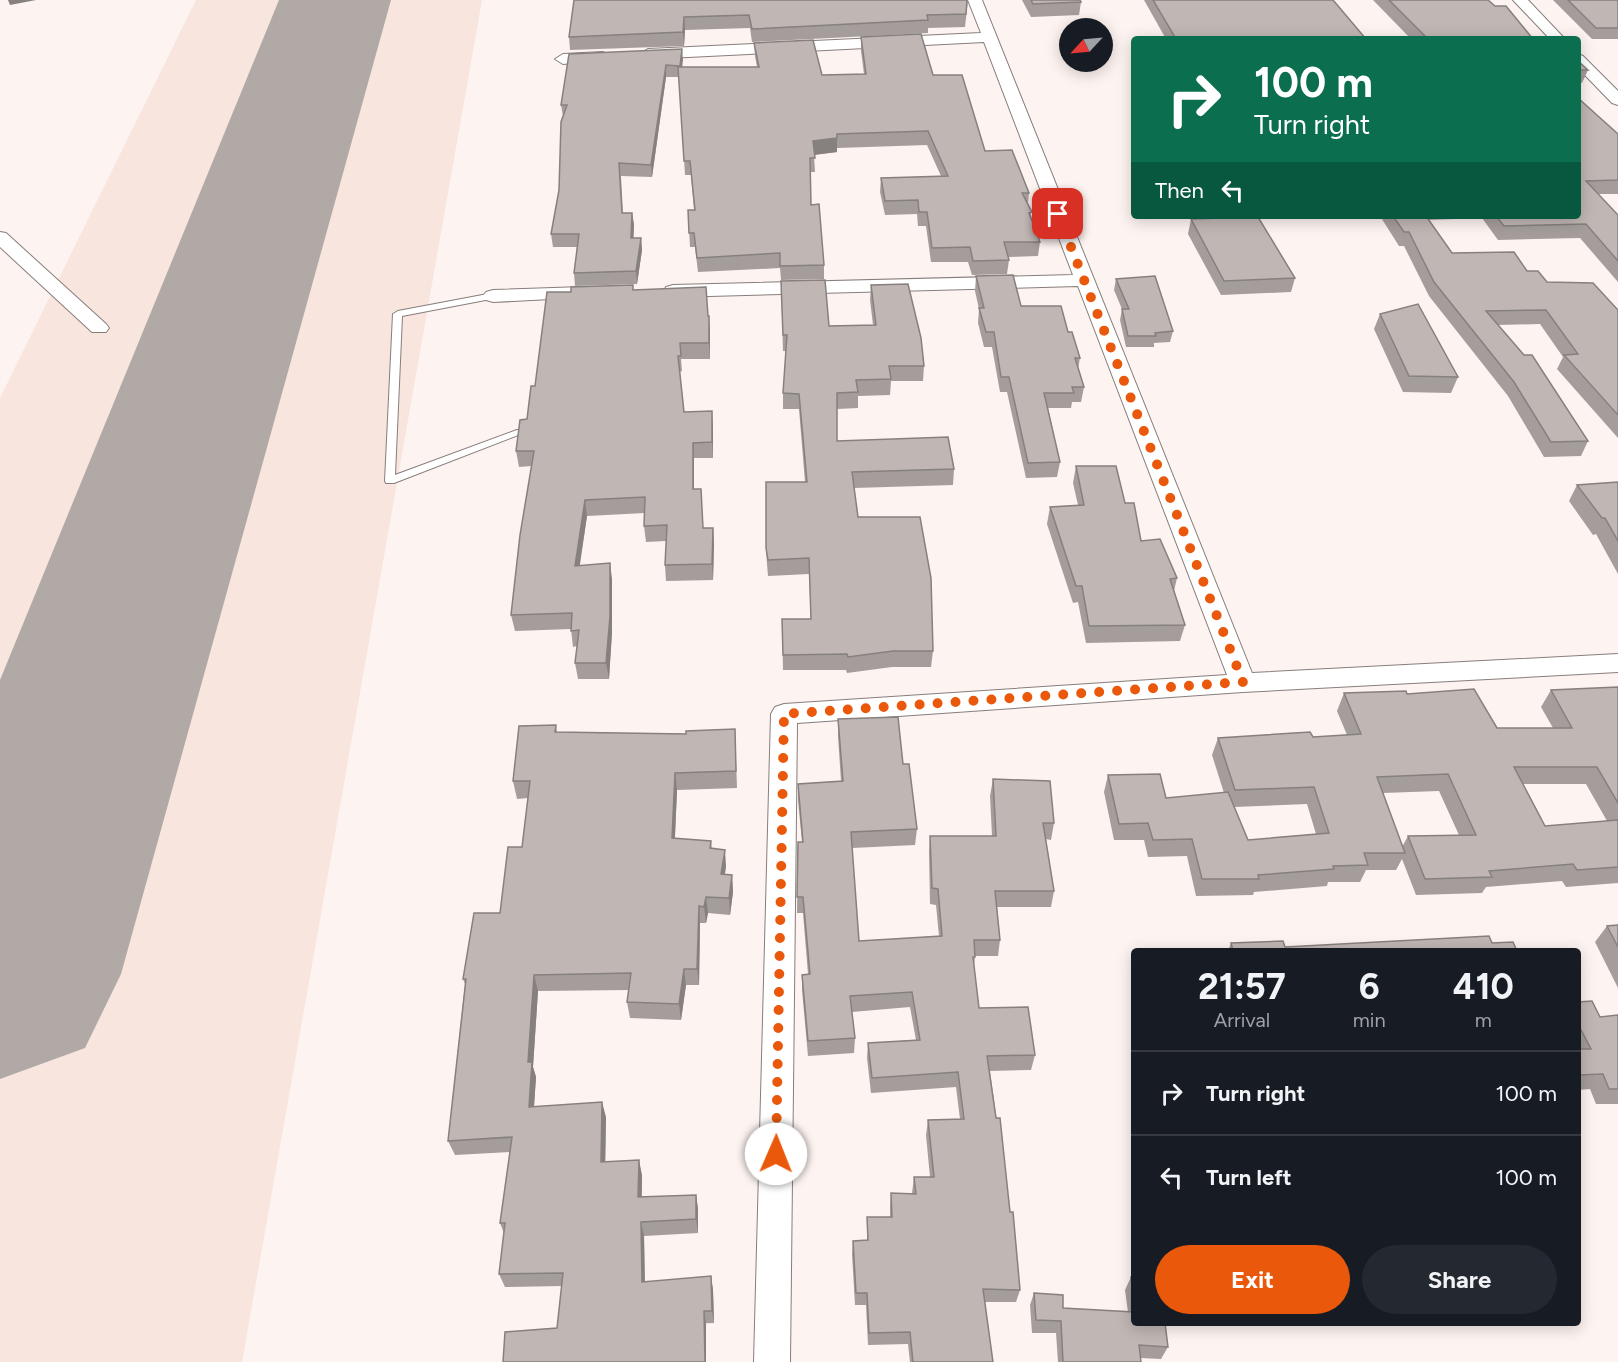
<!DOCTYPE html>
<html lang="en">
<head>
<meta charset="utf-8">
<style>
	body { margin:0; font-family:Figtree,sans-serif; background:#242831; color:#f1f3f6; height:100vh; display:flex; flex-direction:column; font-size:22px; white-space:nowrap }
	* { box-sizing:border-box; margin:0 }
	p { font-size:20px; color:#9ea1a6 }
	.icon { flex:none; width:33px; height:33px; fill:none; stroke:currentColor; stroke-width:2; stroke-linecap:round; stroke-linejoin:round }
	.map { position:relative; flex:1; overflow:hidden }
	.side { position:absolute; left:1131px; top:948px; width:450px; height:378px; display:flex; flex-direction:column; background:#171b24; border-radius:6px; box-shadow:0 3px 15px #0003 }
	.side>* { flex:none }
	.top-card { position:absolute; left:1131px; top:36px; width:450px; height:183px; border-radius:6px; box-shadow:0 3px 15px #0003; background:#0b6e4f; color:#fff; overflow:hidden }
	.needle { width:39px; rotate:244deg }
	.buttons { position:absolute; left:1059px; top:18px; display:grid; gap:12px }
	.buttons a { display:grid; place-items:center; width:54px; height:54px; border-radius:50%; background:#171b24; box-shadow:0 3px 15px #0003; font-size:30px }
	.pin { position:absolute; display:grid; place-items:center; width:51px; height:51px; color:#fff; margin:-26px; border-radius:12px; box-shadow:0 3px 9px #0006 }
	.me { position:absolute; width:66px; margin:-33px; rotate:1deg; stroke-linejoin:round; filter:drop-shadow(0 0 4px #0008) }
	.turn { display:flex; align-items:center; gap:21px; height:126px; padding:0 24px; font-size:27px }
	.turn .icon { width:78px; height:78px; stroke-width:2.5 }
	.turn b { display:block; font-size:42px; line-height:51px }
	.then { display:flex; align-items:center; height:57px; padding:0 24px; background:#0003; gap:12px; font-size:22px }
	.eta { display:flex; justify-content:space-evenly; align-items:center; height:102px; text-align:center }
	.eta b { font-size:36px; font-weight:700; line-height:42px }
	.action { display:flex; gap:12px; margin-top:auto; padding:12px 24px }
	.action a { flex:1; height:69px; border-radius:36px; background:#ea580c; color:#fff; font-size:24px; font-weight:700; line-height:69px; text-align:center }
	.action a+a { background:#242831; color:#f1f3f6 }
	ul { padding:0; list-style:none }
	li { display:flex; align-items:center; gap:18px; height:84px; padding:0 24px; border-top:2px solid #363941 }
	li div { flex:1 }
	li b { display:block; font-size:22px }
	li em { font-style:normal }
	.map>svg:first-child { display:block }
	.built { fill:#f7e5de }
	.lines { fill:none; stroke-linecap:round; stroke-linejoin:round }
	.runway { fill:#b0a9a6; fill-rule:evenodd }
	.lane-casing { stroke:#877e7b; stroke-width:2 }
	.street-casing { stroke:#877e7b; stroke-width:2 }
	.lane { fill:#fff; fill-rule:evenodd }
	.street { fill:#fff; fill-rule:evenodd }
	.wall { fill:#a59d9b; fill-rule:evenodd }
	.shaded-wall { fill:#86807e }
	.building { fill:#c0b7b4; stroke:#86807e; stroke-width:1.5 }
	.route { stroke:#ea580c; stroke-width:10; stroke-dasharray:0 18 }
</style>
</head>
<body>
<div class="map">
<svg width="1618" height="1362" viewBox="0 0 1618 1362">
	<rect width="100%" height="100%" fill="#fdf3f0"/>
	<path class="built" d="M 196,0 L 482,0 L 242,1362 L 0,1362 L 0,398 Z"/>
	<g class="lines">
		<path class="runway" d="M 279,0 L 391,0 L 121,974 L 85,1048 L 0,1079 L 0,680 Z"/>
		<g class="lane-casing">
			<path id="lane" d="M 493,293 L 497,296 L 496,298 L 402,316 L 395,475 L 517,430 L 525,430 L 526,432 L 394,483 L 386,483 L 385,481 L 393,314 L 398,311 Z"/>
		</g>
		<g class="street-casing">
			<g id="street">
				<path d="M 968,0 L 982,0 L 1252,673 L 1618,654 L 1618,672 L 1243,692 L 797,723 L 790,1362 L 754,1362 L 771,714 L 775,707 L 784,704 L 1227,675 L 1078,286 L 673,297 L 666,295 L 664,291 L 666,287 L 673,285 L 1073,275 L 984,42 L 648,59 L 640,54 L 648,49 L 981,33 Z"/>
				<path d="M 1513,0 L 1528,0 L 1565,39 L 1550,39 Z"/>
				<path d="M 603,52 L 611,57 L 608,60 L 563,64 L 555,59 L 563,54 Z"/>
				<path d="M 1578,54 L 1583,56 L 1618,91 L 1618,105 L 1612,103 L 1578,68 Z"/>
				<path d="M 0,232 L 6,233 L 106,324 L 109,328 L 106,332 L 92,332 L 0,247 Z"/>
				<path d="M 583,287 L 590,289 L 593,293 L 590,297 L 493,302 L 486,300 L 483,296 L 486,292 L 493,290 Z"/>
			</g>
		</g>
		<use href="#lane" class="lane"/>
		<use href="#street" class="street"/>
	</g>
	<g class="wall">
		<path d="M 574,0 L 968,0 L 965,27 L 928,28 L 928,33 L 752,42 L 750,28 L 685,30 L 684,46 L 570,50 L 569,37 Z"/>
		<path d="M 1022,0 L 1080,0 L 1081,2 L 1079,15 L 1031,17 Z"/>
		<path d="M 1144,0 L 1333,0 L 1366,39 L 1166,39 Z"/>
		<path d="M 1373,0 L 1488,0 L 1533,39 L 1411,39 Z"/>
		<path d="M 1553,0 L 1618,0 L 1618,39 L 1592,39 Z"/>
		<path d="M 861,37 L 933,75 L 985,151 L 1029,193 L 1028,203 L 1032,219 L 1040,242 L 1038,256 L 1008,257 L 1009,260 L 1007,274 L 972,275 L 968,262 L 931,262 L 926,226 L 918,226 L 917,214 L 885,215 L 880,192 L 881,178 L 941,176 L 927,145 L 837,148 L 837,152 L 814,155 L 815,172 L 811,172 L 811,205 L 824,265 L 824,279 L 781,280 L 780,268 L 698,272 L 695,247 L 690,247 L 688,210 L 694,210 L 691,175 L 685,175 L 679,77 L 666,77 L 652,177 L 621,176 L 623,213 L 632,213 L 634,225 L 633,238 L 641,238 L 642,250 L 637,284 L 575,286 L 574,273 L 577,247 L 553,247 L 551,234 L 559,190 L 563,116 L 561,105 L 682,49 L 682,67 L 757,67 L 755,56 L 754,43 L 822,75 L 864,74 L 861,51 Z"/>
		<path d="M 1578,61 L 1588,70 L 1582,83 L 1578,83 Z"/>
		<path d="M 1578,98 L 1618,134 L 1618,194 L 1598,194 L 1618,215 L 1618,282 L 1580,238 L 1498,240 L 1482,218 L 1429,220 L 1452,253 L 1527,271 L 1547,282 L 1618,310 L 1618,438 L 1557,369 L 1563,357 L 1540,324 L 1498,325 L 1588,441 L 1581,456 L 1544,457 L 1508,396 L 1429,296 L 1404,246 L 1399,246 L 1380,216 L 1578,216 Z"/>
		<path d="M 1191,219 L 1295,278 L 1291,292 L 1221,295 L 1188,234 Z"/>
		<path d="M 976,276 L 1021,306 L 1068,332 L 1080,358 L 1078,369 L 1084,387 L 1081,402 L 1072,402 L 1071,408 L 1048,408 L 1060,462 L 1057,477 L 1026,478 L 1007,392 L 1000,392 L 992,347 L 984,347 L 978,323 L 979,309 L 975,291 Z"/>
		<path d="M 1116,279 L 1173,331 L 1170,342 L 1154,343 L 1154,347 L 1126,347 L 1120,320 L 1122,309 L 1114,290 Z"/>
		<path d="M 781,281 L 829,326 L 873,325 L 870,300 L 871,285 L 924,366 L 923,381 L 891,381 L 890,395 L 858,396 L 858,408 L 837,409 L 837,441 L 954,469 L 953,485 L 854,488 L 858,517 L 933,651 L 931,667 L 892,667 L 847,673 L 846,670 L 783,670 L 782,619 L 811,619 L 809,574 L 768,576 L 767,564 L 766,548 L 805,482 L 799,409 L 783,409 L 783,393 L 786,351 L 783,351 Z"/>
		<path d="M 634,290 L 708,316 L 710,331 L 710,359 L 681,359 L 682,371 L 680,372 L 684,412 L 713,427 L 713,458 L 694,458 L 694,489 L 703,528 L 713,528 L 714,544 L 713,580 L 666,581 L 665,565 L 666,541 L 646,542 L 644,526 L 645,513 L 587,516 L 580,565 L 612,579 L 612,632 L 609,679 L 578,679 L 575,663 L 577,646 L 573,647 L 571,629 L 515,631 L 511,615 L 532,466 L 519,467 L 516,451 L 527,419 L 535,386 Z"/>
		<path d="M 1380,314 L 1458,377 L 1451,393 L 1403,392 L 1374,329 Z"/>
		<path d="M 1076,466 L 1125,503 L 1141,541 L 1177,578 L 1174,591 L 1185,625 L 1180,641 L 1086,643 L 1078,602 L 1073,603 L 1047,524 L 1050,507 L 1078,505 L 1073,483 Z"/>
		<path d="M 1618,482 L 1618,574 L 1596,534 L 1593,535 L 1569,501 L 1577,485 Z"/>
		<path d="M 1618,687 L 1618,883 L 1566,887 L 1562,881 L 1486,887 L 1482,893 L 1416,895 L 1402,859 L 1396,870 L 1366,870 L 1360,882 L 1328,882 L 1327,886 L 1254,892 L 1253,895 L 1196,896 L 1187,856 L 1148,857 L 1144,840 L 1114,840 L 1104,792 L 1108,775 L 1166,798 L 1224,793 L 1212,755 L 1218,738 L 1313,737 L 1347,735 L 1337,711 L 1344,693 L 1407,694 L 1497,728 L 1553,728 L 1541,707 L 1551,690 ZM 1523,784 L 1586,784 L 1607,821 L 1545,826 ZM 1439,791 L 1459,835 L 1408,836 L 1402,847 L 1383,793 ZM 1307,804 L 1316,834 L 1248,840 L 1234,807 Z"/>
		<path d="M 838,719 L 903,764 L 917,829 L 915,845 L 852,848 L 859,941 L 939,936 L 936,905 L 930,904 L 929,852 L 930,836 L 992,836 L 990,796 L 993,779 L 1054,823 L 1051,840 L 1046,839 L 1054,891 L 1051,907 L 997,907 L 1000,940 L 998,956 L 975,956 L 974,966 L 979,1008 L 1035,1055 L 1031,1070 L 990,1071 L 1020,1290 L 1016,1302 L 985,1302 L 993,1362 L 910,1362 L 908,1344 L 868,1345 L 866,1305 L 855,1305 L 852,1254 L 853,1241 L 867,1241 L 867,1217 L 890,1217 L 890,1206 L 891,1193 L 912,1193 L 914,1177 L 930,1177 L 926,1135 L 928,1120 L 960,1119 L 956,1087 L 871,1093 L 867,1058 L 868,1043 L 916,1040 L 910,1007 L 852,1012 L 855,1038 L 854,1053 L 808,1056 L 802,990 L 802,975 L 808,974 L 803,913 L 797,913 L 798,842 L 802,842 L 798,800 L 798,784 L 841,781 L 838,736 Z"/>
		<path d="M 556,725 L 557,732 L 686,734 L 735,729 L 737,788 L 677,790 L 675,838 L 711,841 L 712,849 L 726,866 L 725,874 L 732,875 L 733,892 L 730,915 L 708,913 L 706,923 L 700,923 L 699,985 L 686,985 L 681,1020 L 630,1018 L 627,1002 L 629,990 L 538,991 L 533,1067 L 536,1077 L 534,1106 L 606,1117 L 605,1162 L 642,1175 L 642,1197 L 696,1195 L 698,1209 L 698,1233 L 644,1236 L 645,1282 L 711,1276 L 713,1290 L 714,1323 L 557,1328 L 562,1286 L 505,1287 L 499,1274 L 504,1233 L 500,1223 L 510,1152 L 455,1155 L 448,1141 L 465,984 L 463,979 L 500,913 L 522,847 L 528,798 L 517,799 L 513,781 Z"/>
		<path d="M 1618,925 L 1618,988 L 1595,942 L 1607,926 Z"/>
		<path d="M 1231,943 L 1285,947 L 1492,943 L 1517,951 L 1228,951 Z"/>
		<path d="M 1578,1002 L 1600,1017 L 1618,1015 L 1618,1104 L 1596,1104 L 1590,1089 L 1578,1090 Z"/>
		<path d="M 1131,1277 L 1134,1277 L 1134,1323 L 1168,1347 L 1161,1359 L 1140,1358 L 1141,1362 L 1058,1362 L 1056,1333 L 1032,1333 L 1030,1305 L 1034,1293 L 1063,1308 L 1128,1312 L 1125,1290 Z"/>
	</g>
	<g class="shaded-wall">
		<path d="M 8,0 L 36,0 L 10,5 Z"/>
		<path d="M 684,17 L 685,30 L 684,46 L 683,32 Z"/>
		<path d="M 682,49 L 683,60 L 681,77 L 680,66 Z"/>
		<path d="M 666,65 L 666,77 L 652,177 L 651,165 Z"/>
		<path d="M 837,138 L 837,152 L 813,155 L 813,141 Z"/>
		<path d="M 632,213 L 634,225 L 633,250 L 631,238 Z"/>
		<path d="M 641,238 L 642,250 L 637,284 L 636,271 Z"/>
		<path d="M 709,316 L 710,331 L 710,359 L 709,343 Z"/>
		<path d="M 712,411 L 713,427 L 713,458 L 712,442 Z"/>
		<path d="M 693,443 L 694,458 L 694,505 L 693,489 Z"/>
		<path d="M 585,500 L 587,516 L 577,581 L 575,566 Z"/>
		<path d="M 713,528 L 714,544 L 713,580 L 712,564 Z"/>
		<path d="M 610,563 L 612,579 L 612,632 L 609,679 L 606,663 Z"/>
		<path d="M 675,773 L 677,790 L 674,855 L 672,838 Z"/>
		<path d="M 725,850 L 726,866 L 722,891 L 721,874 Z"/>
		<path d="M 732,875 L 733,892 L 730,915 L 729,898 Z"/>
		<path d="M 706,897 L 708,913 L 706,923 L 704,907 Z"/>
		<path d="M 699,906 L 700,923 L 699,985 L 697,969 Z"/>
		<path d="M 684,969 L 686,985 L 681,1020 L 679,1004 Z"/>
		<path d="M 534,975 L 538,991 L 533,1067 L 536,1077 L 533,1122 L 529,1107 L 528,1062 Z"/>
		<path d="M 602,1102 L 606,1117 L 605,1177 L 601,1162 Z"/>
		<path d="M 639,1160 L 642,1175 L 641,1211 L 638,1197 Z"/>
		<path d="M 696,1195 L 698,1209 L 698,1233 L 696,1219 Z"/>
		<path d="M 641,1222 L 644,1236 L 645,1295 L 642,1282 Z"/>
		<path d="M 711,1276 L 713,1290 L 714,1323 L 712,1311 Z"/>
		<path d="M 704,1311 L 706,1324 L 706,1362 L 705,1362 Z"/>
	</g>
	<g class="building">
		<path d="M 574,0 L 967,0 L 966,14 L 927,15 L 928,20 L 752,29 L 749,15 L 684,17 L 683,32 L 569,37 Z"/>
		<path d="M 1031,0 L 1080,0 L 1081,2 L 1033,4 Z"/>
		<path d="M 1153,0 L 1333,0 L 1366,39 L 1176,39 Z"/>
		<path d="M 1389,0 L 1488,0 L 1495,6 L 1506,6 L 1533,39 L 1428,39 Z"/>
		<path d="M 1568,0 L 1618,0 L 1618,28 L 1596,28 Z"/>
		<path d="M 921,34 L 933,75 L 962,75 L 985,151 L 1012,150 L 1029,193 L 1022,193 L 1032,212 L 1029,213 L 1040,242 L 1004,242 L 1009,260 L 973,261 L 970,247 L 932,248 L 927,212 L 919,212 L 918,200 L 885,201 L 881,178 L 948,176 L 928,131 L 837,134 L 837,138 L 813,141 L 815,158 L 810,158 L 811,205 L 819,204 L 824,265 L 780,266 L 780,253 L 697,258 L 694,233 L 689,233 L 688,210 L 695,210 L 690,161 L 684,161 L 678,67 L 759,67 L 754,43 L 813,40 L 822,75 L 866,74 L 861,37 Z"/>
		<path d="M 682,49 L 680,66 L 666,65 L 651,165 L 619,163 L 622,213 L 632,213 L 631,238 L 641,238 L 636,271 L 574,273 L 579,234 L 551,234 L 559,190 L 561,122 L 567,105 L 561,105 L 569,54 Z"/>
		<path d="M 1578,61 L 1588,70 L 1578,70 Z"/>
		<path d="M 1578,98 L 1618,134 L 1618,180 L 1586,181 L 1618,215 L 1618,261 L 1586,224 L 1504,226 L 1496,216 L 1578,216 Z"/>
		<path d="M 1393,216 L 1426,216 L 1452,253 L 1514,252 L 1527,271 L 1538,271 L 1547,282 L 1593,283 L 1618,310 L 1618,415 L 1564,355 L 1578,354 L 1546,310 L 1486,311 L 1524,355 L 1532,355 L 1588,441 L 1551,442 L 1514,382 L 1434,282 L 1409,232 L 1404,232 Z"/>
		<path d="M 1258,217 L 1295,278 L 1224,281 L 1191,219 Z"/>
		<path d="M 1013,275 L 1021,306 L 1061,306 L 1068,332 L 1072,332 L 1080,358 L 1075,358 L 1084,387 L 1072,387 L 1074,393 L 1044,393 L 1060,462 L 1028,463 L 1009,377 L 1001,377 L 994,332 L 986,332 L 979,308 L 984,308 L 976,276 Z"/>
		<path d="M 1155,276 L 1173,331 L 1155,333 L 1156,336 L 1128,336 L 1122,309 L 1129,309 L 1116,279 Z"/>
		<path d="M 825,280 L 829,326 L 876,325 L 871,285 L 908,284 L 921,338 L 924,366 L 889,366 L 891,379 L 856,380 L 858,392 L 837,393 L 837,441 L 948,437 L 954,469 L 852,472 L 858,517 L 920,517 L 931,578 L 933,651 L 893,651 L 848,657 L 847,654 L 783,655 L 782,619 L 811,619 L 809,558 L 768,560 L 766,548 L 766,482 L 807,482 L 799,394 L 783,393 L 787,335 L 783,335 L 781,281 Z"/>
		<path d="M 633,285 L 633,290 L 706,287 L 708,316 L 709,316 L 709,343 L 680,343 L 681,356 L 678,356 L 684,412 L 712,411 L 712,442 L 693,443 L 693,489 L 701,489 L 703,528 L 713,528 L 712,564 L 665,565 L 667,525 L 644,526 L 645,497 L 585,500 L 575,566 L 610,563 L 610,616 L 606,663 L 575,663 L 579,630 L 571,631 L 572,613 L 511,615 L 520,535 L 534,451 L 516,451 L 520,420 L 527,419 L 531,386 L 535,386 L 547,292 L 571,292 L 571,287 Z"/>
		<path d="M 1418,304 L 1458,377 L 1409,376 L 1380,314 Z"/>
		<path d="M 1076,466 L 1116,466 L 1125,503 L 1134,503 L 1141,541 L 1160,539 L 1177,578 L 1170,579 L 1185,625 L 1089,626 L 1082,586 L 1076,586 L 1050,507 L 1084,505 Z"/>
		<path d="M 1618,482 L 1618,541 L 1605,518 L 1602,518 L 1577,485 Z"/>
		<path d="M 1618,687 L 1618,803 L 1597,767 L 1514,767 L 1545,826 L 1618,820 L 1618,867 L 1577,870 L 1573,864 L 1489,871 L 1492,877 L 1425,879 L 1408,836 L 1476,835 L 1448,774 L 1377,777 L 1405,853 L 1364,853 L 1368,865 L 1333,866 L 1334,869 L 1258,875 L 1259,879 L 1202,879 L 1192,839 L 1153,840 L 1148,823 L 1119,824 L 1108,775 L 1160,774 L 1166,798 L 1228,792 L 1248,840 L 1329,833 L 1314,787 L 1235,790 L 1218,738 L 1310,732 L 1313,737 L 1361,734 L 1344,693 L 1406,691 L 1407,694 L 1474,689 L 1497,728 L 1572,728 L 1551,690 Z"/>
		<path d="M 898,717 L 903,764 L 909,764 L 917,829 L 851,832 L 859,941 L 942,936 L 938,889 L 932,888 L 930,836 L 996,836 L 993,779 L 1050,781 L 1054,823 L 1043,823 L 1054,891 L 995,891 L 1000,940 L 974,940 L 975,957 L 973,957 L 979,1008 L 1028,1007 L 1035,1055 L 987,1056 L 996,1118 L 1000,1118 L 1010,1212 L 1013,1212 L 1020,1290 L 983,1289 L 993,1362 L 913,1362 L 910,1332 L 869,1333 L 867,1293 L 856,1293 L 853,1241 L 868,1240 L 867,1217 L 892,1217 L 891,1193 L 916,1194 L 914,1177 L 934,1177 L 928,1120 L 964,1119 L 958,1072 L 872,1078 L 868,1043 L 920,1040 L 912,992 L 850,996 L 855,1038 L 808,1041 L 802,975 L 810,974 L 803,897 L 797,897 L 798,842 L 803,842 L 798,784 L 843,781 L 838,719 Z"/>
		<path d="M 556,725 L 555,732 L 686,734 L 686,731 L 735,729 L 736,771 L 675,773 L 672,838 L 711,841 L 710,848 L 725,850 L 721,874 L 732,875 L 729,898 L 706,897 L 704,907 L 699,906 L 697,969 L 684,969 L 679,1004 L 627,1002 L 631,973 L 534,975 L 528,1062 L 532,1062 L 529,1107 L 602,1102 L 601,1162 L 639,1160 L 638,1197 L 696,1195 L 696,1219 L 641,1222 L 642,1282 L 711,1276 L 712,1311 L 704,1311 L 705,1362 L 503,1362 L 505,1332 L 557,1328 L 563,1273 L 499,1274 L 505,1223 L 500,1223 L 512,1137 L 448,1141 L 466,979 L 463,979 L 474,913 L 500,913 L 508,847 L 522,847 L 530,781 L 513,781 L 519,726 Z"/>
		<path d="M 1618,925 L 1618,947 L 1607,926 Z"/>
		<path d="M 1489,936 L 1492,943 L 1513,942 L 1517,951 L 1233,951 L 1231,943 L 1283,941 L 1285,947 Z"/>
		<path d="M 1592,1001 L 1600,1017 L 1618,1015 L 1618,1089 L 1609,1089 L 1603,1074 L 1578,1075 L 1578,1049 L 1591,1049 L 1578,1024 L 1578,1002 Z"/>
		<path d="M 1131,1277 L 1134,1277 L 1134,1306 Z"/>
		<path d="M 1034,1293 L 1063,1295 L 1063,1308 L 1134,1312 L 1134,1323 L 1165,1323 L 1168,1347 L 1139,1345 L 1141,1362 L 1063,1362 L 1061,1321 L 1036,1320 Z"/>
	</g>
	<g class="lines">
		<path class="route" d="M 776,1154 L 784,714 L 1243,682 L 1058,214"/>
	</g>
</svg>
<div class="buttons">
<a><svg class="needle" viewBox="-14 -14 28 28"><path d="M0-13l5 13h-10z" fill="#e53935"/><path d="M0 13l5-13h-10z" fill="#9ea1a6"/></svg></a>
</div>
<div class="pin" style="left:1058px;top:214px;background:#d93025"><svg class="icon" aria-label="arrive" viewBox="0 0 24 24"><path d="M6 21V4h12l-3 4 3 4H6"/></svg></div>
<svg class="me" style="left:776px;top:1154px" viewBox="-20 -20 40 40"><circle r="19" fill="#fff"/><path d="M0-13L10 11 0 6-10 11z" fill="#ea580c"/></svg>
<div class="top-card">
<div class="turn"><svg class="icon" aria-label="right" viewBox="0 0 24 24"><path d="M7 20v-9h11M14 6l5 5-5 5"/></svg><div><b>100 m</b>Turn right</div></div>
<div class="then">Then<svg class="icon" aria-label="left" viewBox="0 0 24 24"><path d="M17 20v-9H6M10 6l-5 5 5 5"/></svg></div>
</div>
<section class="side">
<div class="eta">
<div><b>21:57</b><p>Arrival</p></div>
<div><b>6</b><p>min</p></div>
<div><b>410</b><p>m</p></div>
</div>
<ul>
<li><svg class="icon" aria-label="right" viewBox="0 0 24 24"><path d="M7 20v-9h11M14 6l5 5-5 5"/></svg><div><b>Turn right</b></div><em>100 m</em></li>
<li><svg class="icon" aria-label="left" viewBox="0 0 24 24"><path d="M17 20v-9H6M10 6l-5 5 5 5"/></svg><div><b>Turn left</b></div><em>100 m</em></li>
</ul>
<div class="action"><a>Exit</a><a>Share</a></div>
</section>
</div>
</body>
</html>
